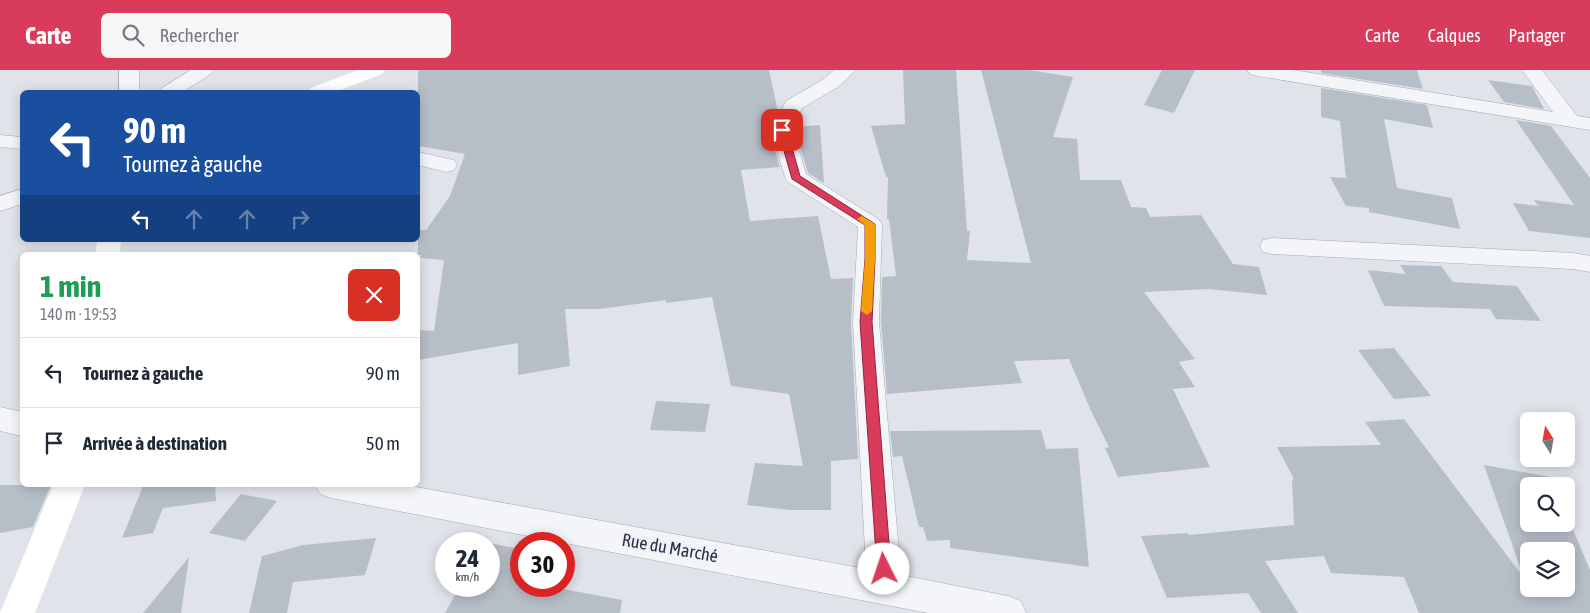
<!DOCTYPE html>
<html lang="fr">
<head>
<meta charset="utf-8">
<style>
	body { margin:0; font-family:"Asap Condensed",sans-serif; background:#f6f6f7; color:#1f2937; height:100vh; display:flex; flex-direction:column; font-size:19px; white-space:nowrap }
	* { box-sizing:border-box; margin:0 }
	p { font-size:16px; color:#747a83 }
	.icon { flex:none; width:28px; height:28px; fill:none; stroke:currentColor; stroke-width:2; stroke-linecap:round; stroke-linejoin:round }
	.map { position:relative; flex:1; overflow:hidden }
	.details { position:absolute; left:20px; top:182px; width:400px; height:235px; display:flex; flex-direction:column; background:#fff; border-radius:8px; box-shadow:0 2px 12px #0003 }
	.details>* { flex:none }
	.banner { position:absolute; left:20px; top:20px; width:400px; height:152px; border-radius:8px; box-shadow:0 2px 12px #0003; background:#1a4fa0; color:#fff; overflow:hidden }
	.needle { width:32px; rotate:349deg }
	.controls { position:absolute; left:1520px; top:342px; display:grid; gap:10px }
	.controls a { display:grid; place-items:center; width:55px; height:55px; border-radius:8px; background:#fff; box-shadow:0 2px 12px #0003; font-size:25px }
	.speed { position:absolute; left:435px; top:462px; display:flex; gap:10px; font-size:25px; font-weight:700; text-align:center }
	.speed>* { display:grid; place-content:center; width:65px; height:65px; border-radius:50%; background:#fff; box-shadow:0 2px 12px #0003; line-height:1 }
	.speed small { font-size:12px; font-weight:400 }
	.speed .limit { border:8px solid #d22; background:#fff; color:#111 }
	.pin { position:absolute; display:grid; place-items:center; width:42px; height:42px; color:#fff; margin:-21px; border-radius:10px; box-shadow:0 2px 8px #0006 }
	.me { position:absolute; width:55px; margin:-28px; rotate:356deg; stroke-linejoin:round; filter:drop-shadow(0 0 4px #0008) }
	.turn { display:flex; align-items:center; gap:18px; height:105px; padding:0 20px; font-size:22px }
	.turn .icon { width:65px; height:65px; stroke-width:2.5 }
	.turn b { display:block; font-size:35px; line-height:42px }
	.lanes { display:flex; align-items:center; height:48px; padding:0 20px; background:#0003; justify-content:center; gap:25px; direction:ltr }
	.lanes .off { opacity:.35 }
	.round { display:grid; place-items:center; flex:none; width:52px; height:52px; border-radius:8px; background:#f6f6f7 }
	.summary { display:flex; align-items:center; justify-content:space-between; height:85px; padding:0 20px }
	h1 { font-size:30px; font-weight:700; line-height:38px; color:#1e9e55 }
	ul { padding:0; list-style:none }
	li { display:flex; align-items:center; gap:15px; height:70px; padding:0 20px; border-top:1px solid #e0e1e3 }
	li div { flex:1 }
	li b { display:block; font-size:19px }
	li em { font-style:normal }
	header { display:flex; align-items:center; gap:30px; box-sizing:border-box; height:70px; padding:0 25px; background:#d93b5c; color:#fff }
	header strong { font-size:24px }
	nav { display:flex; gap:28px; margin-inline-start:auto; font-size:18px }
	.search { width:350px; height:45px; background:#f6f6f7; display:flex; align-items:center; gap:12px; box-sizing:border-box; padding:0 18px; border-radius:8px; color:#747a83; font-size:19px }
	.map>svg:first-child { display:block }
	.building { fill:#b6bec8; fill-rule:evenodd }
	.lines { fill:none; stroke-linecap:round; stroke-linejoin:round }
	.street-casing { stroke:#a5abb5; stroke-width:1 }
	.street { fill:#f3f5f8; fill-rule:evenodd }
	.secondary { fill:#fff; fill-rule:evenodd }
	.route { fill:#d93b5c; stroke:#8d263c }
	.slow { fill:#f59e0b }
	.labels { text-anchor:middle; stroke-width:4; stroke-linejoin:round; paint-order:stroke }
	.near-street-label { font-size:18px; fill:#273343; stroke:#eff3f7 }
</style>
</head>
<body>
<header>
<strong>Carte</strong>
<div class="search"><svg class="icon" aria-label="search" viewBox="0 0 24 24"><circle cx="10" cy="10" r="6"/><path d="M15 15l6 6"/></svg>Rechercher</div>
<nav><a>Carte</a><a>Calques</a><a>Partager</a></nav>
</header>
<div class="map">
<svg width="1590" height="543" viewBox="0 0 1590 543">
	<rect width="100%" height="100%" fill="#e0e4ea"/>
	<g class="building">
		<path d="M 418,0 L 769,0 L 778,42 L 769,62 L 780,97 L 741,100 L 750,151 L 818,146 L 831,209 L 853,208 L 851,252 L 858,389 L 831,391 L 831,440 L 790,440 L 747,435 L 755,393 L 803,396 L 789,324 L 731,316 L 712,227 L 666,233 L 666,230 L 600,239 L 565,239 L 570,296 L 518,305 L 518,273 L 418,290 L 418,260 L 434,261 L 444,190 L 420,188 L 422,185 L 418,185 L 418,160 L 426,160 L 450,126 L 465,84 L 418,76 Z"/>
		<path d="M 903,0 L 956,0 L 967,161 L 970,161 L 967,190 L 1031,193 L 981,0 L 1029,0 L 1073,7 L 1053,67 L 1077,69 L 1080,110 L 1121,110 L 1131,137 L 1146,138 L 1150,147 L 1201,145 L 1233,194 L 1259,197 L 1267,225 L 1209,219 L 1144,222 L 1195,289 L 1179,292 L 1195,317 L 1173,319 L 1210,397 L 1118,407 L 1105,378 L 1109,377 L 1091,341 L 1069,289 L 1014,291 L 1022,313 L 887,324 L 881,252 L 882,207 L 896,206 L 889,149 L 887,149 L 888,107 L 886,107 L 871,56 L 905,54 Z"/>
		<path d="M 1162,0 L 1195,0 L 1174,43 L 1144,35 Z"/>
		<path d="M 1321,0 L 1417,0 L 1423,19 L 1321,3 Z"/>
		<path d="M 1488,10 L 1532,16 L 1544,39 L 1504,32 Z"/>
		<path d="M 1321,18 L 1427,35 L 1433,58 L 1384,49 L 1397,118 L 1452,128 L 1460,159 L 1369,142 L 1369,138 L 1346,136 L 1330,107 L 1346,108 L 1340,51 L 1321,47 Z"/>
		<path d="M 1516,50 L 1551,56 L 1590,108 L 1590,168 L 1529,161 L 1513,133 L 1538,136 L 1534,130 L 1574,135 Z"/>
		<path d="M 820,55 L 824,113 L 808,103 L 795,61 L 796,57 Z"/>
		<path d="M 1400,195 L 1441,196 L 1453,212 L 1517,216 L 1541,251 L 1496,249 L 1490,239 L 1384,236 L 1368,200 L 1406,204 Z"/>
		<path d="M 1394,278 L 1431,326 L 1394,329 L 1358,280 Z"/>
		<path d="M 656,331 L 710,334 L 705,362 L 650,360 Z"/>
		<path d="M 1404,349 L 1524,508 L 1484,395 L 1551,407 L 1555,416 L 1529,416 L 1529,454 L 1566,454 L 1566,443 L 1590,500 L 1590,543 L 1419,543 L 1404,507 L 1331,503 L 1324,486 L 1265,491 L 1298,543 L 1261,543 L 1248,523 L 1167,528 L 1141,466 L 1188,463 L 1189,465 L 1294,455 L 1292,410 L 1294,409 L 1277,377 L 1381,375 L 1365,352 ZM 1529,481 L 1566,481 L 1566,519 L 1529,519 Z"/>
		<path d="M 1041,360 L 1046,379 L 1078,378 L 1089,497 L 950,478 L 950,470 L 927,471 L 923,457 L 919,457 L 902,386 L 893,387 L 890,361 Z"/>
		<path d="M 0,415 L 51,415 L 33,457 L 0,463 Z"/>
		<path d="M 153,415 L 215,415 L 216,431 L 163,438 L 153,463 L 122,468 L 143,416 Z"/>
		<path d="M 241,424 L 277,431 L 245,471 L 209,463 Z"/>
		<path d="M 376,468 L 365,505 L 293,512 L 287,543 L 249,543 L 262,486 L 303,475 Z"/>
		<path d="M 484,472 L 521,479 L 521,516 L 548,516 L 622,530 L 620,543 L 445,543 L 460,516 L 489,516 L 489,474 L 483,474 Z"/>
		<path d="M 189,487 L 181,543 L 143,543 Z"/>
	</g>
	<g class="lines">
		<g class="street-casing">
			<g id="street">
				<rect x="119" y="0" width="20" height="22"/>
				<path d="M 191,0 L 214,0 L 211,4 L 182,22 L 159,22 L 162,18 Z"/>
				<path d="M 834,0 L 856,0 L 838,17 L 802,38 L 793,61 L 806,104 L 878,149 L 882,154 L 879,252 L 901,505 L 1008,526 L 1021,531 L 1026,543 L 928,543 L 331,428 L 320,424 L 315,415 L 405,415 L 866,499 L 853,252 L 858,157 L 788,112 L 785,107 L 771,61 L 786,31 L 824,9 Z"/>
				<path d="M 1247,0 L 1293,0 L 1553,42 L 1522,0 L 1542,0 L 1577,46 L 1590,48 L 1590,60 L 1257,6 L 1250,4 Z"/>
				<path d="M 0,65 L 22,67 L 22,79 L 0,77 Z"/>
				<path d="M 418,82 L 454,90 L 457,95 L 454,100 L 446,102 L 418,95 Z"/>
				<path d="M 22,119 L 22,134 L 0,141 L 0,126 Z"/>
				<path d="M 1272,168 L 1573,183 L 1590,186 L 1590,202 L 1573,199 L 1272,184 L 1263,182 L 1260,176 L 1263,170 Z"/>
				<path d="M 0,337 L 22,342 L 22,366 L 0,361 Z"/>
			</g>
		</g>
		<use href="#street" class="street"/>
		<g class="secondary">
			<path d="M 358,0 L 385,0 L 382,4 L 335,22 L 308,22 L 311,18 Z"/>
			<path d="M 97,170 L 121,170 L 120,185 L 96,185 Z"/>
			<path d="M 53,415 L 85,415 L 35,543 L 0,543 Z"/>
		</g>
	</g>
	<path class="route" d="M 782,58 L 787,60 L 800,106 L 875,154 L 875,189 L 872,252 L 891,499 L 889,503 L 884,505 L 879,503 L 877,499 L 860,252 L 865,189 L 865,155 L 792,109 L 778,60 Z"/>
	<path class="slow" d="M 862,146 L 875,154 L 875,189 L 872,241 L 867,245 L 861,241 L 865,189 L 865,155 L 857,149 Z"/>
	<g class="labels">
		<g class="near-street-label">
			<text transform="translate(670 478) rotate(10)" y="6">Rue du Marché</text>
		</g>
	</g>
</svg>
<div class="controls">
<a><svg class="needle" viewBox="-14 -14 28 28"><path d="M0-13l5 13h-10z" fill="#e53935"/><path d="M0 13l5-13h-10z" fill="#747a83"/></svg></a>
<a><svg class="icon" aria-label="search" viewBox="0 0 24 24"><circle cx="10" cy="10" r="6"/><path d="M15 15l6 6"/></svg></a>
<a><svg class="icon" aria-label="layers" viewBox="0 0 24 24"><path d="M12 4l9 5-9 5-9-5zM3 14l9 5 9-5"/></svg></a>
</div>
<div class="speed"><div>24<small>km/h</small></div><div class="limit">30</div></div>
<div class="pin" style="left:782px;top:60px;background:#d93025"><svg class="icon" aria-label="arrive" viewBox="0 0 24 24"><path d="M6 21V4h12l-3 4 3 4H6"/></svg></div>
<svg class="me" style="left:884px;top:499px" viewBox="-20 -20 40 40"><circle r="19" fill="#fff"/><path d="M0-13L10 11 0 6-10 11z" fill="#d93b5c"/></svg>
<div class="banner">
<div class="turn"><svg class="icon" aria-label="left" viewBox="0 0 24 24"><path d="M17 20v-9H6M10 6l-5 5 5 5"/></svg><div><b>90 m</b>Tournez à gauche</div></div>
<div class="lanes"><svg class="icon" aria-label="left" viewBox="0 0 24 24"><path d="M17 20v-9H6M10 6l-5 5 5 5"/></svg><svg class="icon off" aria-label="ahead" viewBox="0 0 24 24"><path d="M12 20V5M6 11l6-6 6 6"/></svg><svg class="icon off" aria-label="ahead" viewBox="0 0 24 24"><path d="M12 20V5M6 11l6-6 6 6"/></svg><svg class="icon off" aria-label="right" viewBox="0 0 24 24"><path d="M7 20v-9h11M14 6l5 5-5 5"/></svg></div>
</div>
<section class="details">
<div class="summary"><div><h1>1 min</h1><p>140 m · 19:53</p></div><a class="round" style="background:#d93025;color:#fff"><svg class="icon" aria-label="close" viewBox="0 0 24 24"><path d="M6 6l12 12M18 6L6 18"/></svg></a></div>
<ul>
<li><svg class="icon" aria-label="left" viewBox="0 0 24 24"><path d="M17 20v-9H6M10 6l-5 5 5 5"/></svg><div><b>Tournez à gauche</b></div><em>90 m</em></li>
<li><svg class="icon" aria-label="arrive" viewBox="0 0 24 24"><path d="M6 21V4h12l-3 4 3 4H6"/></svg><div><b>Arrivée à destination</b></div><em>50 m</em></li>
</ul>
</section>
</div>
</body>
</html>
